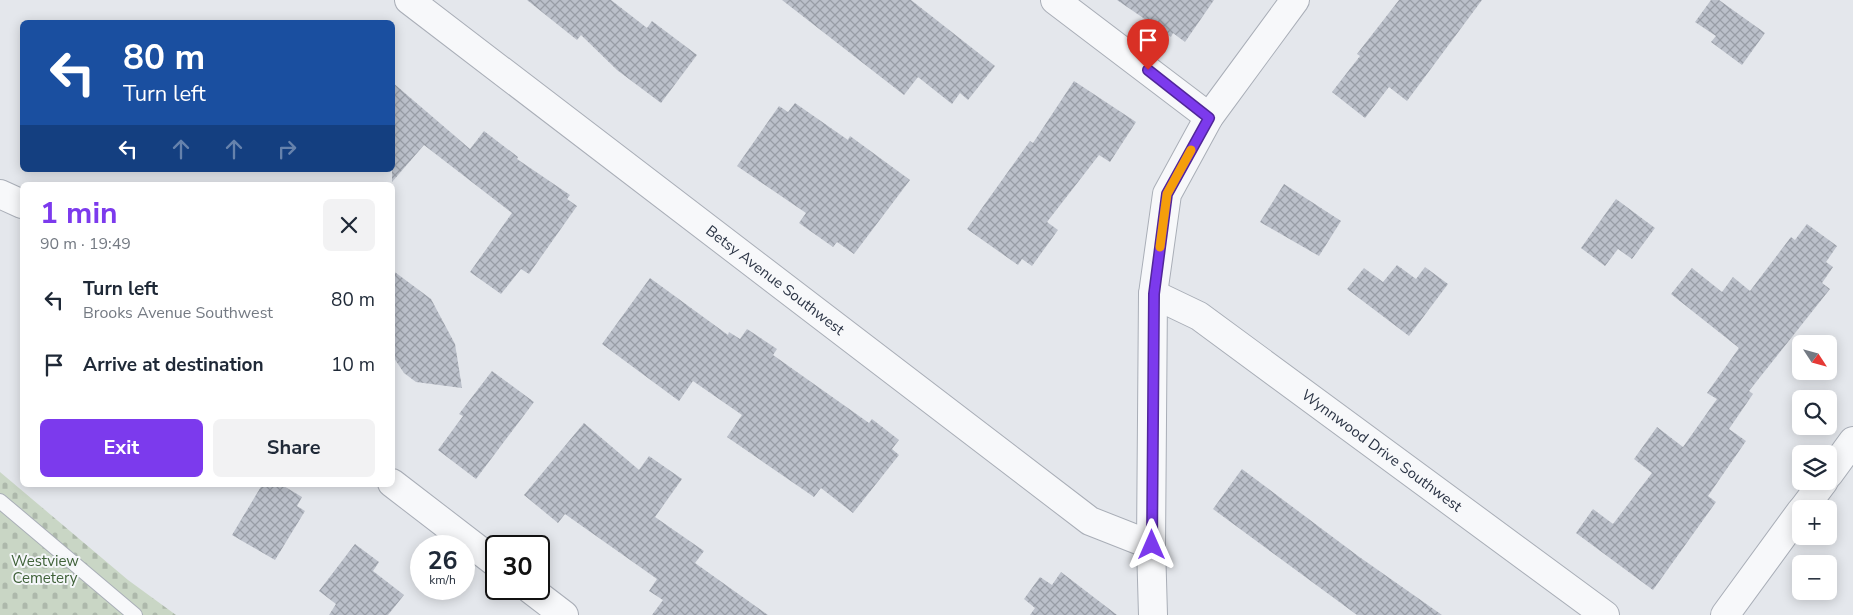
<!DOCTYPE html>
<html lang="en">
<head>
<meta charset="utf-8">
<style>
	body { margin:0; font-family:"Nunito Sans",sans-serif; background:#f2f2f3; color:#1f2937; height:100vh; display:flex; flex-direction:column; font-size:19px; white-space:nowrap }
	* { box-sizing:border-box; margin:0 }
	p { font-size:16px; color:#747a83 }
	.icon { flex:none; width:28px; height:28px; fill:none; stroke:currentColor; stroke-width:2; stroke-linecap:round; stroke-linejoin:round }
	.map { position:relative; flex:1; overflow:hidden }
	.side { position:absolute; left:20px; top:182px; width:375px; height:305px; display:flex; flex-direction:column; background:#fff; border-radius:8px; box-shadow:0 2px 12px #0003 }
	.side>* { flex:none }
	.banner { position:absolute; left:20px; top:20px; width:375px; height:152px; border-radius:8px; box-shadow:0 2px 12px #0003; background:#1a4fa0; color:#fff; overflow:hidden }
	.needle { width:32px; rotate:126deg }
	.tools { position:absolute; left:1792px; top:335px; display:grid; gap:10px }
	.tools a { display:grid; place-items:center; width:45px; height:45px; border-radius:8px; background:#fff; box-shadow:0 2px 12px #0003; font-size:25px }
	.speed { position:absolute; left:410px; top:535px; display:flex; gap:10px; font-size:25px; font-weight:700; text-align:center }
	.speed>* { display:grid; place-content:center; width:65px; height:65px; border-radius:50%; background:#fff; box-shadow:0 2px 12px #0003; line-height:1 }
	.speed small { font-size:12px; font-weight:400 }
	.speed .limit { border:2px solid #111; border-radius:8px; background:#fff; color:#111 }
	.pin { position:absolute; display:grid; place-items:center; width:42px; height:42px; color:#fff; margin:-51px -21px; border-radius:50% 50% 50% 0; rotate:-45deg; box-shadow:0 0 5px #0007 }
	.pin .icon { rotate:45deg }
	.me { position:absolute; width:55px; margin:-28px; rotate:0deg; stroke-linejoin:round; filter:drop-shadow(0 0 4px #0008) }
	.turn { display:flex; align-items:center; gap:18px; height:105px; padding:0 20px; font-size:22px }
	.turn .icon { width:65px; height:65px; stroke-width:2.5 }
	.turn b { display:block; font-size:35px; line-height:42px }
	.lanes { display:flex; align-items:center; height:48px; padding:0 20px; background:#0003; justify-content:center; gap:25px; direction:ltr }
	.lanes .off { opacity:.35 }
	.round { display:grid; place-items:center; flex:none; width:52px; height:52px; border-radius:8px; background:#f2f2f3 }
	.summary { display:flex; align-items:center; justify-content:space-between; height:85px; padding:0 20px }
	h1 { font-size:30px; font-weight:700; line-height:38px; color:#7c3aed }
	.action { display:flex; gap:10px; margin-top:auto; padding:10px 20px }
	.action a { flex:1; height:58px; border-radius:8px; background:#7c3aed; color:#fff; font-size:20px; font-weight:700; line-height:58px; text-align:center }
	.action a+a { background:#f2f2f3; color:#1f2937 }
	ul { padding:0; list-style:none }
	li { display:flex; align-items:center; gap:15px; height:65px; padding:0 20px }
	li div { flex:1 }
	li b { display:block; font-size:19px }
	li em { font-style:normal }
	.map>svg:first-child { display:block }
	.cemetery { fill:url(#cemetery-stones) }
	.building { fill:url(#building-cross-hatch) }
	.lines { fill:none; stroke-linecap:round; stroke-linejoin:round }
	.lane-casing { stroke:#a9aeb7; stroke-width:16 }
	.street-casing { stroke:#a9aeb7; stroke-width:30 }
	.lane { stroke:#f7f8fa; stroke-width:14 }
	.street { stroke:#f7f8fa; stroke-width:28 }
	.route-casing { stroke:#51269a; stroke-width:12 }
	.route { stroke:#7c3aed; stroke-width:9 }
	.slow { stroke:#f59e0b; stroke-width:9 }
	.labels { text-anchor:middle; stroke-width:4; stroke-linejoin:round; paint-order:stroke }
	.street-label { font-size:15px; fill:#2b3445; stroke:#f4f6f9 }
	.park-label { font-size:15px; fill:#3f6138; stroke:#f4f6f9 }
</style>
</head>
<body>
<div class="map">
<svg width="1853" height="615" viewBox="0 0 1853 615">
	<defs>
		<pattern id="cemetery-stones" width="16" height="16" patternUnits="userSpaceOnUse" patternTransform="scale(1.25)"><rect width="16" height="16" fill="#c9d6c5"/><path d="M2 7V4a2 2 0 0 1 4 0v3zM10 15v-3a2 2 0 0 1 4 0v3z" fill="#adb8ab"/></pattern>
		<pattern id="building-cross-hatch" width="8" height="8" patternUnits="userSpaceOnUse" patternTransform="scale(1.25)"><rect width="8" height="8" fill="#bbc0ca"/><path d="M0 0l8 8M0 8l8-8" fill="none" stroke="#989da6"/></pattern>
	</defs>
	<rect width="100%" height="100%" fill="#e4e7ec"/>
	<path class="cemetery" d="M 0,472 L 128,580 L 176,615 L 0,615 Z"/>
	<g class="building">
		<path d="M 527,0 L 611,0 L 647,28 L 652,21 L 697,55 L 661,103 L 617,70 L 581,35 L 577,40 Z"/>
		<path d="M 782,0 L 911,0 L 995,66 L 968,100 L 960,93 L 952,104 L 918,77 L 904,95 Z"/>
		<path d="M 1117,0 L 1214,0 L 1185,42 L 1173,33 L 1171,37 Z"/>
		<path d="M 1399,0 L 1482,0 L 1407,101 L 1389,87 L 1365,118 L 1332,92 L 1360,56 L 1357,54 Z"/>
		<path d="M 1711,0 L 1719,0 L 1765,33 L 1742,65 L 1711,42 L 1716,36 L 1695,22 Z"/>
		<path d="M 1074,81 L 1136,122 L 1110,162 L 1099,155 L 1047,222 L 1058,230 L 1032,266 L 1022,259 L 1018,265 L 967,229 L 1030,141 L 1033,143 Z"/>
		<path d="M 392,82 L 470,149 L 484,131 L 518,157 L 517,159 L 570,195 L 567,199 L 577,206 L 529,274 L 521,269 L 501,294 L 470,272 L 512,213 L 424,145 L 392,182 Z"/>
		<path d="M 795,103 L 848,140 L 850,136 L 910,180 L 854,254 L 837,242 L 833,247 L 799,223 L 806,213 L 737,166 L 779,106 L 788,112 Z"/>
		<path d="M 1284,184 L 1341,221 L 1319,256 L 1260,222 Z"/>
		<path d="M 1616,199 L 1655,228 L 1632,259 L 1618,249 L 1605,266 L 1581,248 Z"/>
		<path d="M 1807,224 L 1837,246 L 1826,262 L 1833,267 L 1822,283 L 1830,289 L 1749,391 L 1753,394 L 1729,429 L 1746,441 L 1708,496 L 1716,502 L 1653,590 L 1576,533 L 1593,509 L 1613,524 L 1652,473 L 1634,459 L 1657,427 L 1683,447 L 1717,399 L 1707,393 L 1739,348 L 1671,294 L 1692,268 L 1722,292 L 1733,277 L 1750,291 L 1791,237 L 1795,240 Z"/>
		<path d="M 1397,265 L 1416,279 L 1425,267 L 1448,284 L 1409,336 L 1347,289 L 1364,268 L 1383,282 Z"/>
		<path d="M 392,270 L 431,299 L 455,344 L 462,388 L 416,382 L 404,373 L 392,355 Z"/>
		<path d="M 650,278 L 728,335 L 729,332 L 740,339 L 747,329 L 777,349 L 773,355 L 869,423 L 872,419 L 899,440 L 892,449 L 899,455 L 853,513 L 821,488 L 814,497 L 727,437 L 742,415 L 693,381 L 679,401 L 602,344 Z"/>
		<path d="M 492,371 L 534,402 L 476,479 L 438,450 L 463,416 L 459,414 Z"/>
		<path d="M 584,423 L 639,470 L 649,456 L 682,479 L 655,517 L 704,551 L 695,563 L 768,615 L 652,615 L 663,600 L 649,591 L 657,579 L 565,514 L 558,523 L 524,495 Z"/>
		<path d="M 1242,469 L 1358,556 L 1442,615 L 1357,615 L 1213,509 Z"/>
		<path d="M 262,485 L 282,485 L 302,497 L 297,506 L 305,511 L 275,560 L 232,535 Z"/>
		<path d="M 355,544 L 379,562 L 373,571 L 404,595 L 388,615 L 329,615 L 336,604 L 319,591 Z"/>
		<path d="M 1061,572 L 1117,615 L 1030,615 L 1035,608 L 1024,599 L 1040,577 L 1052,585 Z"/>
	</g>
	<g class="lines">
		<g class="lane-casing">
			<path id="lane" d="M 0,501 L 135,615"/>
		</g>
		<g class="street-casing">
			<g id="street">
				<path id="s1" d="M 409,0 L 1090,521 L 1151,545"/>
				<path d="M 1055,0 L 1209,117"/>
				<path d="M 0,194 L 22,204"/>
				<path id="s2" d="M 1153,294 L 1199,316 L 1605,615"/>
				<path d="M 1829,474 L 1853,441"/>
				<path d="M 392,483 L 496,563"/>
				<path d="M 1803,509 L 1824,481"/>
				<path d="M 530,589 L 564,615"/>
				<path d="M 1153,615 L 1151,545 L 1153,294 L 1167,194 L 1209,117 L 1295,0"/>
				<path d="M 1725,615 L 1801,511"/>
			</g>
		</g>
		<use href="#lane" class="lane"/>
		<use href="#street" class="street"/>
	</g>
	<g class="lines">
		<g class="route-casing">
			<path id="route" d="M 1148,70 L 1209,118 L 1167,194 L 1154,294 L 1152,545"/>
		</g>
		<use href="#route" class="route"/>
		<path class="slow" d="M 1160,247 L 1167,194 L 1191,150"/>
	</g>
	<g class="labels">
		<g class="street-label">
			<text dy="5" stroke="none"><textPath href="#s1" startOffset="461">Betsy Avenue Southwest</textPath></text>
			<text dy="5" stroke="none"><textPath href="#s2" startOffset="278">Wynnwood Drive Southwest</textPath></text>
		</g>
		<g class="park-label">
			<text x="45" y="566">Westview<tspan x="45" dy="17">Cemetery</tspan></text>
		</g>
	</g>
</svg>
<div class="tools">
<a><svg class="needle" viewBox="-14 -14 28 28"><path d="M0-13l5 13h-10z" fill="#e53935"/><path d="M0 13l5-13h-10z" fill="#747a83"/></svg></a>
<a><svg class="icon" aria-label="search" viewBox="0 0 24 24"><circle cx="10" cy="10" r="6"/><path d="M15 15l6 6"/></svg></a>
<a><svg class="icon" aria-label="layers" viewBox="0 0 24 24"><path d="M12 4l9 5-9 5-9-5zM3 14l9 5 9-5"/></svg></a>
<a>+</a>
<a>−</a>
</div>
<div class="speed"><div>26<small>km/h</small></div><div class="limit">30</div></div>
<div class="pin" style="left:1148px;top:70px;background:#d93025"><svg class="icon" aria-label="arrive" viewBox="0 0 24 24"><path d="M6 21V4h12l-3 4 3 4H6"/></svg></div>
<svg class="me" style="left:1152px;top:545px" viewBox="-20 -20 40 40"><path d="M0-17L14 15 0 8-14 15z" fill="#7c3aed" stroke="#fff" stroke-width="4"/></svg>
<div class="banner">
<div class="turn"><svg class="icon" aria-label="left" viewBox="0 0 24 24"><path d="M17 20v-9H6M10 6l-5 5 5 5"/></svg><div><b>80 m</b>Turn left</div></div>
<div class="lanes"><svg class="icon" aria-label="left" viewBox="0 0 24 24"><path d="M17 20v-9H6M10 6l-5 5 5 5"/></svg><svg class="icon off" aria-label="ahead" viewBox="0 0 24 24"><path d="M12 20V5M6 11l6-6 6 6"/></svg><svg class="icon off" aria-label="ahead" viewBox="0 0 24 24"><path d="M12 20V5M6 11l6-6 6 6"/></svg><svg class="icon off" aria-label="right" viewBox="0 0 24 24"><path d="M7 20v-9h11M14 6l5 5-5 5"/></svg></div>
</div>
<section class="side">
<div class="summary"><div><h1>1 min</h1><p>90 m · 19:49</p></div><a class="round"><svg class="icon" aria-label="close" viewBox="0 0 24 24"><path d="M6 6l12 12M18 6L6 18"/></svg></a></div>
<ul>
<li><svg class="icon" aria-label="left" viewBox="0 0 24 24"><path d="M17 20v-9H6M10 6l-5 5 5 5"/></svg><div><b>Turn left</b><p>Brooks Avenue Southwest</p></div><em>80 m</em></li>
<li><svg class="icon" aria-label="arrive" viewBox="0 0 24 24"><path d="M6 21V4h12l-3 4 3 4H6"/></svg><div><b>Arrive at destination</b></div><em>10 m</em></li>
</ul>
<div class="action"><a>Exit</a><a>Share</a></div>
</section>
</div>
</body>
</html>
